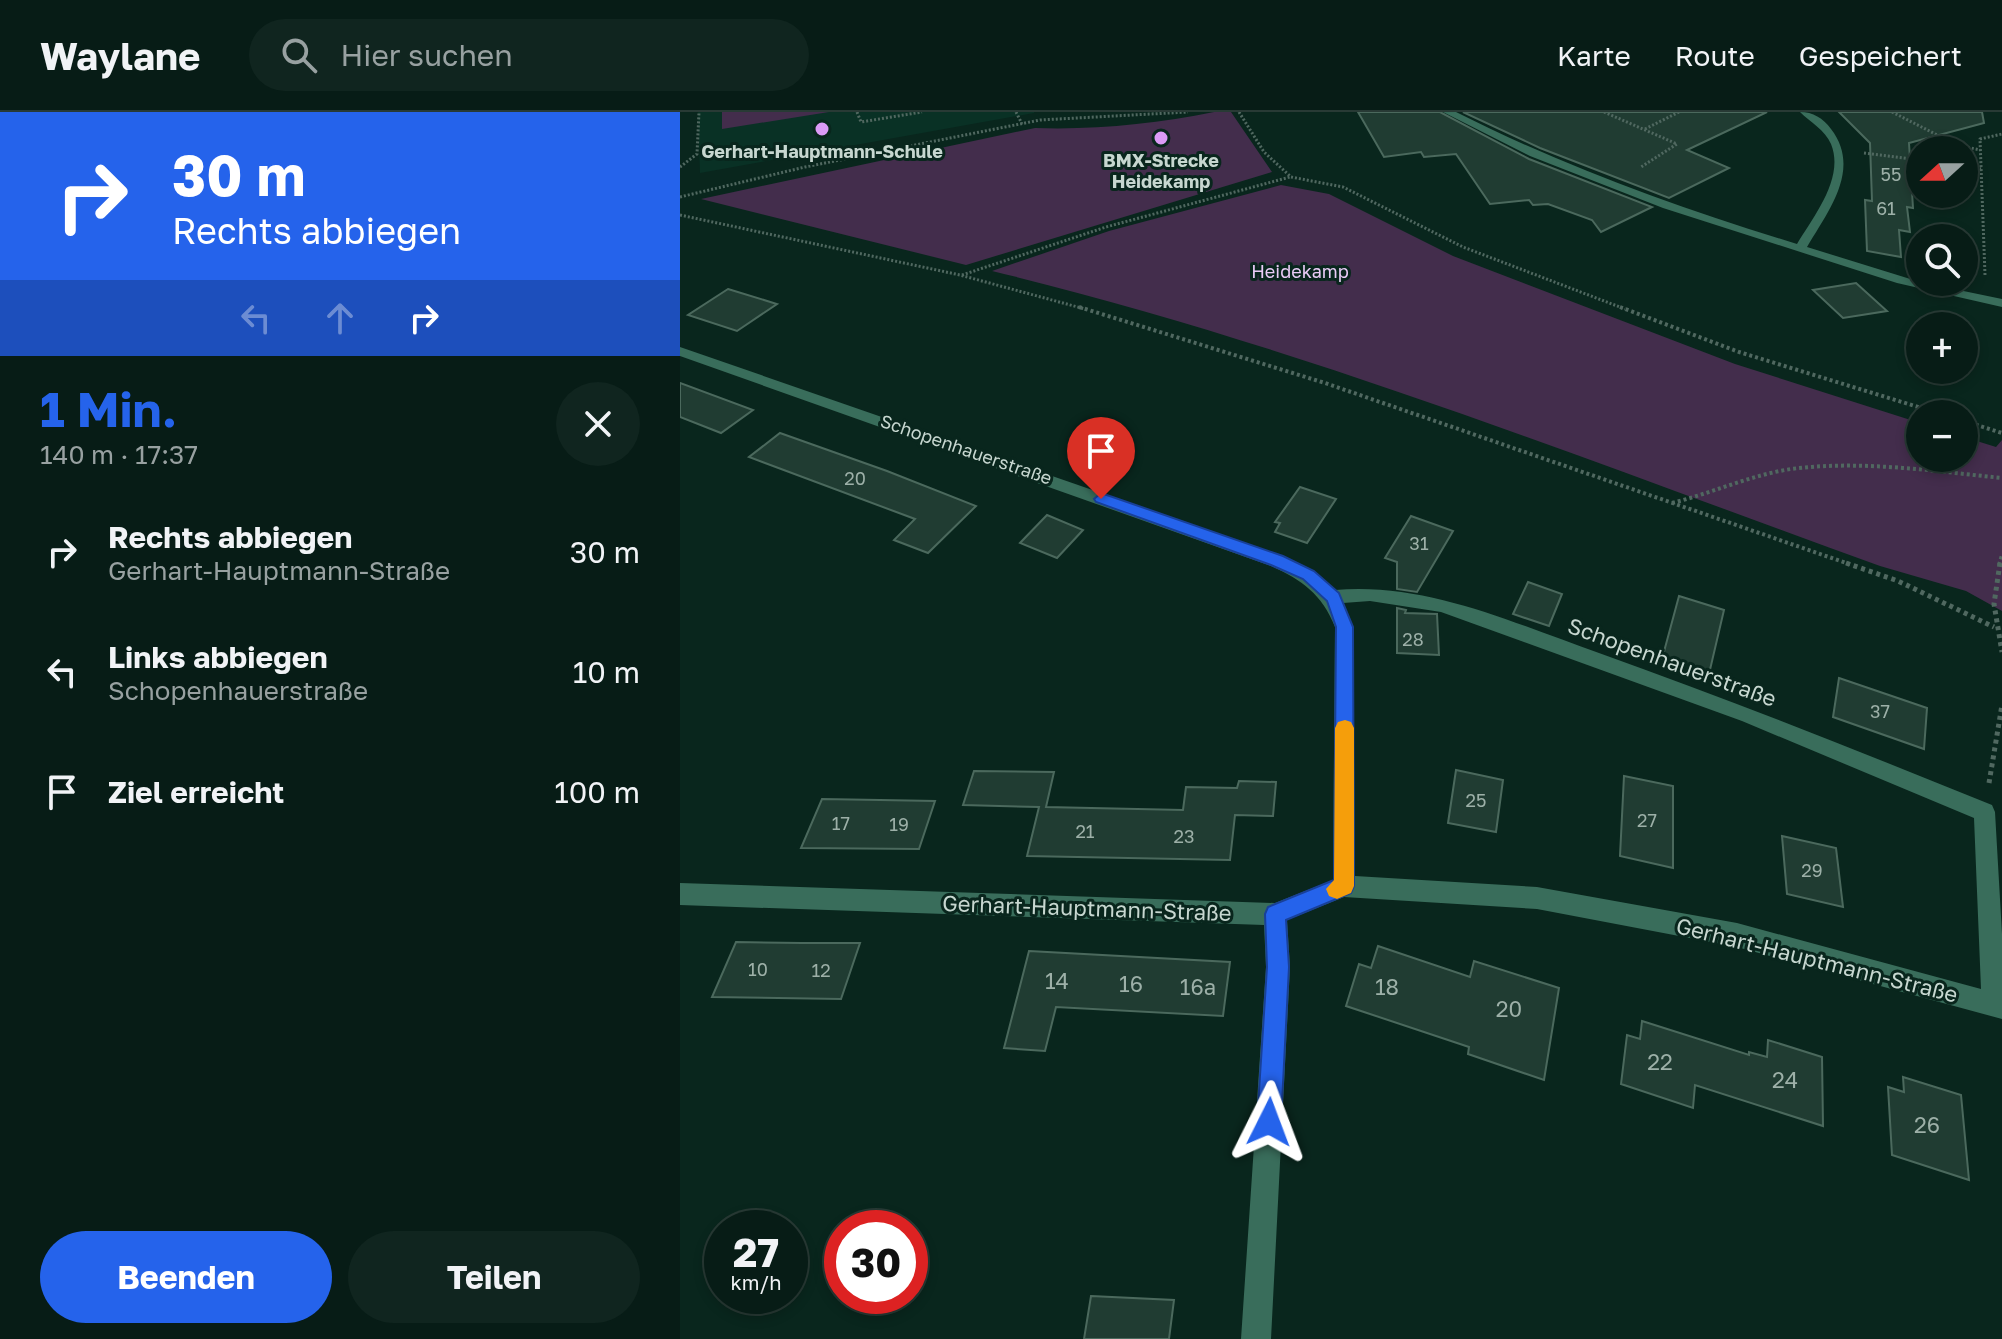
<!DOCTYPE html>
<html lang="de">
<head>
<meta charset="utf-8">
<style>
	body { margin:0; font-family:"Golos Text",sans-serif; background:#10251f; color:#f1f3f6; height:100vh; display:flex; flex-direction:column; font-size:30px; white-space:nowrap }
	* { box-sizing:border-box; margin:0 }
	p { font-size:26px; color:#98a1a1 }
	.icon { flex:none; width:44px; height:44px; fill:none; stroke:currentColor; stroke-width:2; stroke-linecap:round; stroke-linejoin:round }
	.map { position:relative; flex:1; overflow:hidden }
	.panel { display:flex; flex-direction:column; background:#071c16; width:680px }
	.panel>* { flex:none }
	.guide { background:#2563eb; color:#fff; overflow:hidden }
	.needle { width:52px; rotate:249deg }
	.tools { position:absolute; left:1226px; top:24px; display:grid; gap:16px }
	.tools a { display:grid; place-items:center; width:72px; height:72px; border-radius:50%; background:#071c16; box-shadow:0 4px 12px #0003,0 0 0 2px #283a35; font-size:40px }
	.speed { position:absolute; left:24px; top:1098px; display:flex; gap:16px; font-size:40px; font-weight:700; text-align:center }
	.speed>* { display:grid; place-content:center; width:104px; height:104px; border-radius:50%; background:#071c16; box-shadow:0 4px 12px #0003,0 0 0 2px #283a35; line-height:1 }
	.speed small { font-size:20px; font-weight:400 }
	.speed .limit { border:12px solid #d22; background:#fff; color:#111 }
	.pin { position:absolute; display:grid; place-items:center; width:68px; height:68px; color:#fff; margin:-82px -34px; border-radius:50% 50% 50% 0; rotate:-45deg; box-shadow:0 0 8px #0007 }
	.pin .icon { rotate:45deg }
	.me { position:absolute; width:88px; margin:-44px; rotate:3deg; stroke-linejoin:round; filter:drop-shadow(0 0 6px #0008) }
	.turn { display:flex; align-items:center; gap:28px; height:168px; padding:0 40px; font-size:36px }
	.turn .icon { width:104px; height:104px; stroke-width:2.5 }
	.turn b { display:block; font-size:56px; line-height:68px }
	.lanes { display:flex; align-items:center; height:76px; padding:0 40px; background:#0003; justify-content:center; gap:40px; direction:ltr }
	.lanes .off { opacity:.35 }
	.round { display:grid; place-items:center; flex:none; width:84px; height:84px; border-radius:42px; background:#10251f }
	.overview { display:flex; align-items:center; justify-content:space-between; height:136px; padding:0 40px }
	h1 { font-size:48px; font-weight:700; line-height:60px; color:#2563eb }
	.button { display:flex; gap:16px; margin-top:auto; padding:16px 40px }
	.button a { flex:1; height:92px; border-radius:48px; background:#2563eb; color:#fff; font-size:32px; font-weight:700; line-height:92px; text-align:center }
	.button a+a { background:#10251f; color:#f1f3f6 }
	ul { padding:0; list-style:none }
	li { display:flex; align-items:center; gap:24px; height:120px; padding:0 40px }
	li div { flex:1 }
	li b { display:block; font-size:30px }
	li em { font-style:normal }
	header { display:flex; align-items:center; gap:48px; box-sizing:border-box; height:112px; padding:0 40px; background:#071c16; border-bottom:2px solid #283a35 }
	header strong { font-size:38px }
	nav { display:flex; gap:44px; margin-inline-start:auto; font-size:28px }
	.search { width:560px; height:72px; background:#10251f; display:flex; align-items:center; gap:20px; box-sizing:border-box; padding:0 28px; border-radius:44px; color:#98a1a1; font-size:30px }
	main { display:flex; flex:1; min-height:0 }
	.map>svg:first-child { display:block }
	.built { fill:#093125 }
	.green { fill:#432d4c }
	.building { fill:#203c32; stroke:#4b695d; stroke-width:2 }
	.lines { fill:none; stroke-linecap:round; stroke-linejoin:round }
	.path-far2 { stroke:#506860; stroke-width:3; stroke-dasharray:2 2; stroke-linecap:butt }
	.path-far1 { stroke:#506860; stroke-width:4; stroke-dasharray:3 3; stroke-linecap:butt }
	.path { stroke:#506860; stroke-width:5; stroke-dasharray:4 4; stroke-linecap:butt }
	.minor { fill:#396d5b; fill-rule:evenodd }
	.route { fill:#2563eb; stroke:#184099; stroke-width:2 }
	.slow { fill:#f59e0b }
	.poi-dot { fill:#db9af6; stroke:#09261d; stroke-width:3 }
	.labels { text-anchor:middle; stroke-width:6; stroke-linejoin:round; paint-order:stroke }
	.far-poi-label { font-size:18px; font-weight:bold; fill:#c7d7d0; stroke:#09261d }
	.number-label { font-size:18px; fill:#9db0a8 }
	.far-park-label { font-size:18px; fill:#eaccf7; stroke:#09261d }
	.far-street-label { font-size:18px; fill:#c7d7d0; stroke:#09261d }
	.street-label { font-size:22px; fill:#c7d7d0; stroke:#09261d }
	.near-number-label { font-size:22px; fill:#9db0a8 }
</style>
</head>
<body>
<header>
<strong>Waylane</strong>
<div class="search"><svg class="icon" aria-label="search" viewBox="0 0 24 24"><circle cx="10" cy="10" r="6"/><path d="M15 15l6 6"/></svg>Hier suchen</div>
<nav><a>Karte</a><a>Route</a><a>Gespeichert</a></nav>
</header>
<main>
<section class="panel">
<div class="guide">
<div class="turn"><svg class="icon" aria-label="right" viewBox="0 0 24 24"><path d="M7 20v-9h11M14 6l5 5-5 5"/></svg><div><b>30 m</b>Rechts abbiegen</div></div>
<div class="lanes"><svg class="icon off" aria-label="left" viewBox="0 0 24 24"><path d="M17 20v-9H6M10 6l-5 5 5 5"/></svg><svg class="icon off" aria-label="ahead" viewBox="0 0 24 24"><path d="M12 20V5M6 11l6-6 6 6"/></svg><svg class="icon" aria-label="right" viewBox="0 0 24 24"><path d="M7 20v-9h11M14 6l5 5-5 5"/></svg></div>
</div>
<div class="overview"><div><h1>1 Min.</h1><p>140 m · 17:37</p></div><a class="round"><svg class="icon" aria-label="close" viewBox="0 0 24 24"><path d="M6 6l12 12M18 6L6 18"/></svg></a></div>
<ul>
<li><svg class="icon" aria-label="right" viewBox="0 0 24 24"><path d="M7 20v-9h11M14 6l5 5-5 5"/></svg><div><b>Rechts abbiegen</b><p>Gerhart-Hauptmann-Straße</p></div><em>30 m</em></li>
<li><svg class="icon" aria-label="left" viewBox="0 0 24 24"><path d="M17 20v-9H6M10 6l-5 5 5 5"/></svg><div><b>Links abbiegen</b><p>Schopenhauerstraße</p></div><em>10 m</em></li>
<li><svg class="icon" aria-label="arrive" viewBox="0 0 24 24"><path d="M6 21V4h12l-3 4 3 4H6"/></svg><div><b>Ziel erreicht</b></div><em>100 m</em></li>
</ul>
<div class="button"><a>Beenden</a><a>Teilen</a></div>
</section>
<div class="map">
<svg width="1322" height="1227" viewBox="0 0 1322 1227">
	<rect width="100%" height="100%" fill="#09261d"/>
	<path class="built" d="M 18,0 L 354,0 L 354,1 L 20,61 Z"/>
	<g class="green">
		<path d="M 42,0 L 149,0 L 42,17 Z"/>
		<path d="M 534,0 L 551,0 L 592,60 L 286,153 L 21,87 L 355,16 C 415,18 475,12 534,0 Z"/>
		<path d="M 601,73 L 649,82 L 773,144 L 1055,252 L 1240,311 L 1240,346 L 1284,346 L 1284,325 L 1316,335 L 1322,328 L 1322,499 L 1286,479 L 1200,454 C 907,348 615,232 312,159 L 429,119 Z"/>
	</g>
	<g class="building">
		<path d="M 678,0 L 760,0 L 849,47 L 972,95 L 921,120 L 912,108 L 868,92 L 853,93 L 849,88 L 810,92 L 776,42 L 744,45 L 741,40 L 704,45 Z"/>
		<path d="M 783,0 L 1087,0 L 1007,38 L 1049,56 L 989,86 L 860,36 Z"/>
		<path d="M 1159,0 L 1302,0 L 1304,11 L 1229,31 L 1233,96 L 1227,95 L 1230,120 L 1219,118 L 1221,145 L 1187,139 L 1185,88 L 1192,89 L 1190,31 Z"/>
		<path d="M 1176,171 L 1207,199 L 1163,206 L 1133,178 Z"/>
		<path d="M 48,177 L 97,192 L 57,219 L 8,203 Z"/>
		<path d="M 0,271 L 73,298 L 41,321 L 0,305 Z"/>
		<path d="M 100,321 L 207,359 L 296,394 L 248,441 L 214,428 L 235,407 L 69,345 Z"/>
		<path d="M 620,375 L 656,387 L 627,431 L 595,420 L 600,411 L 595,410 Z"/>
		<path d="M 367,403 L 403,418 L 377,446 L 340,431 Z"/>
		<path d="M 731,404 L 773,419 L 737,480 L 717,477 L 717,450 L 705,446 Z"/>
		<path d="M 848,470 L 882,482 L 869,514 L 833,502 Z"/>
		<path d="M 999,484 L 1044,498 L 1029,562 L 982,547 Z"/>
		<path d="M 717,496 L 726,498 L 725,501 L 757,502 L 759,543 L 717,541 Z"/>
		<path d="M 1159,566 L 1247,596 L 1244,637 L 1153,605 Z"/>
		<path d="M 776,658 L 823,668 L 816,720 L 768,711 Z"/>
		<path d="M 294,659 L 374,660 L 366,695 L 503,698 L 506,675 L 557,676 L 559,669 L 596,670 L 593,704 L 555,703 L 550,748 L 347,744 L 359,695 L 283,693 Z"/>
		<path d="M 944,664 L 993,674 L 993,756 L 940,744 Z"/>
		<path d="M 142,687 L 200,688 L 255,689 L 239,737 L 121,736 Z"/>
		<path d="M 1102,724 L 1156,736 L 1163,795 L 1107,782 Z"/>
		<path d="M 56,830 L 122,831 L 180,831 L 161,887 L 32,885 Z"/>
		<path d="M 698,834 L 790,865 L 794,849 L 879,876 L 864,968 L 788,942 L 789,935 L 666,894 L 679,852 L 691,856 Z"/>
		<path d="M 349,839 L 550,850 L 543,904 L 376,895 L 365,939 L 324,936 Z"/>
		<path d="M 962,909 L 1069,943 L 1069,940 L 1087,945 L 1088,928 L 1142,945 L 1143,1014 L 1015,973 L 1013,996 L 941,972 L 947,923 L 960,927 Z"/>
		<path d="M 1223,965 L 1281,983 L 1289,1068 L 1212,1043 L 1208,975 L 1224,980 Z"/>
		<path d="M 411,1184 L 494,1188 L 489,1227 L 404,1227 Z"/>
	</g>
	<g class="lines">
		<g class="path-far2">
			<path d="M 177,0 L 181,10 L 242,0"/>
			<path d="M 336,0 L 342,12"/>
			<path d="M 559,0 L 584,40 L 611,65 L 663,75 L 783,135 L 945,197"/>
			<path d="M 924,0 L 997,32 L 961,55"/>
			<path d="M 1212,0 L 1277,33 L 1300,38"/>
			<path d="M 965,17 L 999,0"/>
			<path d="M 1184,41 L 1240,48"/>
			<path d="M 1284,54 L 1301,57"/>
			<path d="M 0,55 L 17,42 L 19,0"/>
			<path d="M 0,85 L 125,55 L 360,8 L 508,0"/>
			<path d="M 0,103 L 280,163 L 405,197"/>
			<path d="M 282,163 L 426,115 L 610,65"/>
			<path d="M 1305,163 L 1300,27 L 1322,22"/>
		</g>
		<g class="path-far1">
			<path d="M 399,195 L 645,271 L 1172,453"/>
			<path d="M 940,195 L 1059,240 L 1261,302"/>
			<path d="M 1284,309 L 1322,321"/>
			<path d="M 992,391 C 1032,381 1071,363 1111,357 C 1181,348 1253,359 1322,366"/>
			<path d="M 1319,453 L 1322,443"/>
		</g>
		<g class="path">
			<path d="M 1166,451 L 1218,469 L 1314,515"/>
			<path d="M 1320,451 L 1314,492 L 1322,540"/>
			<path d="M 1309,671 L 1322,593"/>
		</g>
		<g class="minor">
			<path d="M 763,0 L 776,0 C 885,55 1000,96 1117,132 C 1133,105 1165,66 1151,32 C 1145,18 1130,10 1120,0 C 1133,0 1143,6 1151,17 C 1182,57 1148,99 1127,135 L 1240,170 L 1322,187 L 1322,195 L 1217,171 L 983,96 L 850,44 Z"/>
			<path d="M 0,235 L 603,444 L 638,462 L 655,478 C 747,470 833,511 919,541 C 1051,588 1181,640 1312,693 L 1315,700 L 1322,822 L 1322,907 L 1057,835 L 857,797 L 664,785 L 607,808 L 610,855 L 591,1227 L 561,1227 L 586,855 L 584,813 L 0,793 L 0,771 L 595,791 L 653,768 L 655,515 C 642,482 622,468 591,454 L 0,244 ZM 690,489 L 761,500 L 1062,609 L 1294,706 L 1301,877 L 1057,811 L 857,775 L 675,764 L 673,515 L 663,491 Z"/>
		</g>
	</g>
	<path class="route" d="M 421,381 L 603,444 L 634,459 L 659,481 L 673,515 L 674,774 L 671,781 L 606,808 L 609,855 L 601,1010 L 597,1018 L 589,1022 L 580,1018 L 577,1010 L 587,855 L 585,802 L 588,795 L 654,768 L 656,515 L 647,489 L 623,467 L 591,453 L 416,390 L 414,387 Z"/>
	<path class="slow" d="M 665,608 L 671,610 L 674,616 L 674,774 L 671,781 L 657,787 L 649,784 L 646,777 L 654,768 L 655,616 L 658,610 Z"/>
	<g class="poi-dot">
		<circle cx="142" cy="17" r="8"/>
		<circle cx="481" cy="26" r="8"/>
	</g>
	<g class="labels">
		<g class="far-poi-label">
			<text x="142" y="46">Gerhart-Hauptmann-Schule</text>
			<text x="481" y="55">BMX-Strecke<tspan x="481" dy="21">Heidekamp</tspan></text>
		</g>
		<g class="number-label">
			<text x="1211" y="69">55</text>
			<text x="1206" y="103">61</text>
			<text x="175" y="373">20</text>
			<text x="739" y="438">31</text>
			<text x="733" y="534">28</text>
			<text x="1200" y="606">37</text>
			<text x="796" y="695">25</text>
			<text x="967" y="715">27</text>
			<text x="161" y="718">17</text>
			<text x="219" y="719">19</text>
			<text x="405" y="726">21</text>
			<text x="504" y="731">23</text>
			<text x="1132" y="765">29</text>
			<text x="78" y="864">10</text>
			<text x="141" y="865">12</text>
		</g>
		<g class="far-park-label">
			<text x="620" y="166">Heidekamp</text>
		</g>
		<g class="far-street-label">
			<text transform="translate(286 338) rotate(19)" y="6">Schopenhauerstraße</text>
		</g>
		<g class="street-label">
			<text transform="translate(992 550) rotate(20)" y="8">Schopenhauerstraße</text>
			<text transform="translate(407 796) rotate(2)" y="8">Gerhart-Hauptmann-Straße</text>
			<text transform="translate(1137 848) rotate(14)" y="8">Gerhart-Hauptmann-Straße</text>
		</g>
		<g class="near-number-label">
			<text x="377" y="877">14</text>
			<text x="451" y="880">16</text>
			<text x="518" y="883">16a</text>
			<text x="707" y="883">18</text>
			<text x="829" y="905">20</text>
			<text x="980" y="958">22</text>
			<text x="1105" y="976">24</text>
			<text x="1247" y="1021">26</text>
		</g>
	</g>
</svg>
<div class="tools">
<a><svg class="needle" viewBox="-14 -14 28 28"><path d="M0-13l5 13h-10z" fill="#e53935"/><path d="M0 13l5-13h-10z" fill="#98a1a1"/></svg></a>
<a><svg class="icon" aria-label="search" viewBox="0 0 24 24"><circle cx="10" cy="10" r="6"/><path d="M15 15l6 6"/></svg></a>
<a>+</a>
<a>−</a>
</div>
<div class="speed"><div>27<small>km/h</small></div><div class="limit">30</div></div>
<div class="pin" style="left:421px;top:387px;background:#d93025"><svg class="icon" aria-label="arrive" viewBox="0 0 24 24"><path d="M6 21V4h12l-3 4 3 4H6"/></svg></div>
<svg class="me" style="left:589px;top:1010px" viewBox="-20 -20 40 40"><path d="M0-17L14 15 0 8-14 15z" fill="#2563eb" stroke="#fff" stroke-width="4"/></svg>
</div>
</main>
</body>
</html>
